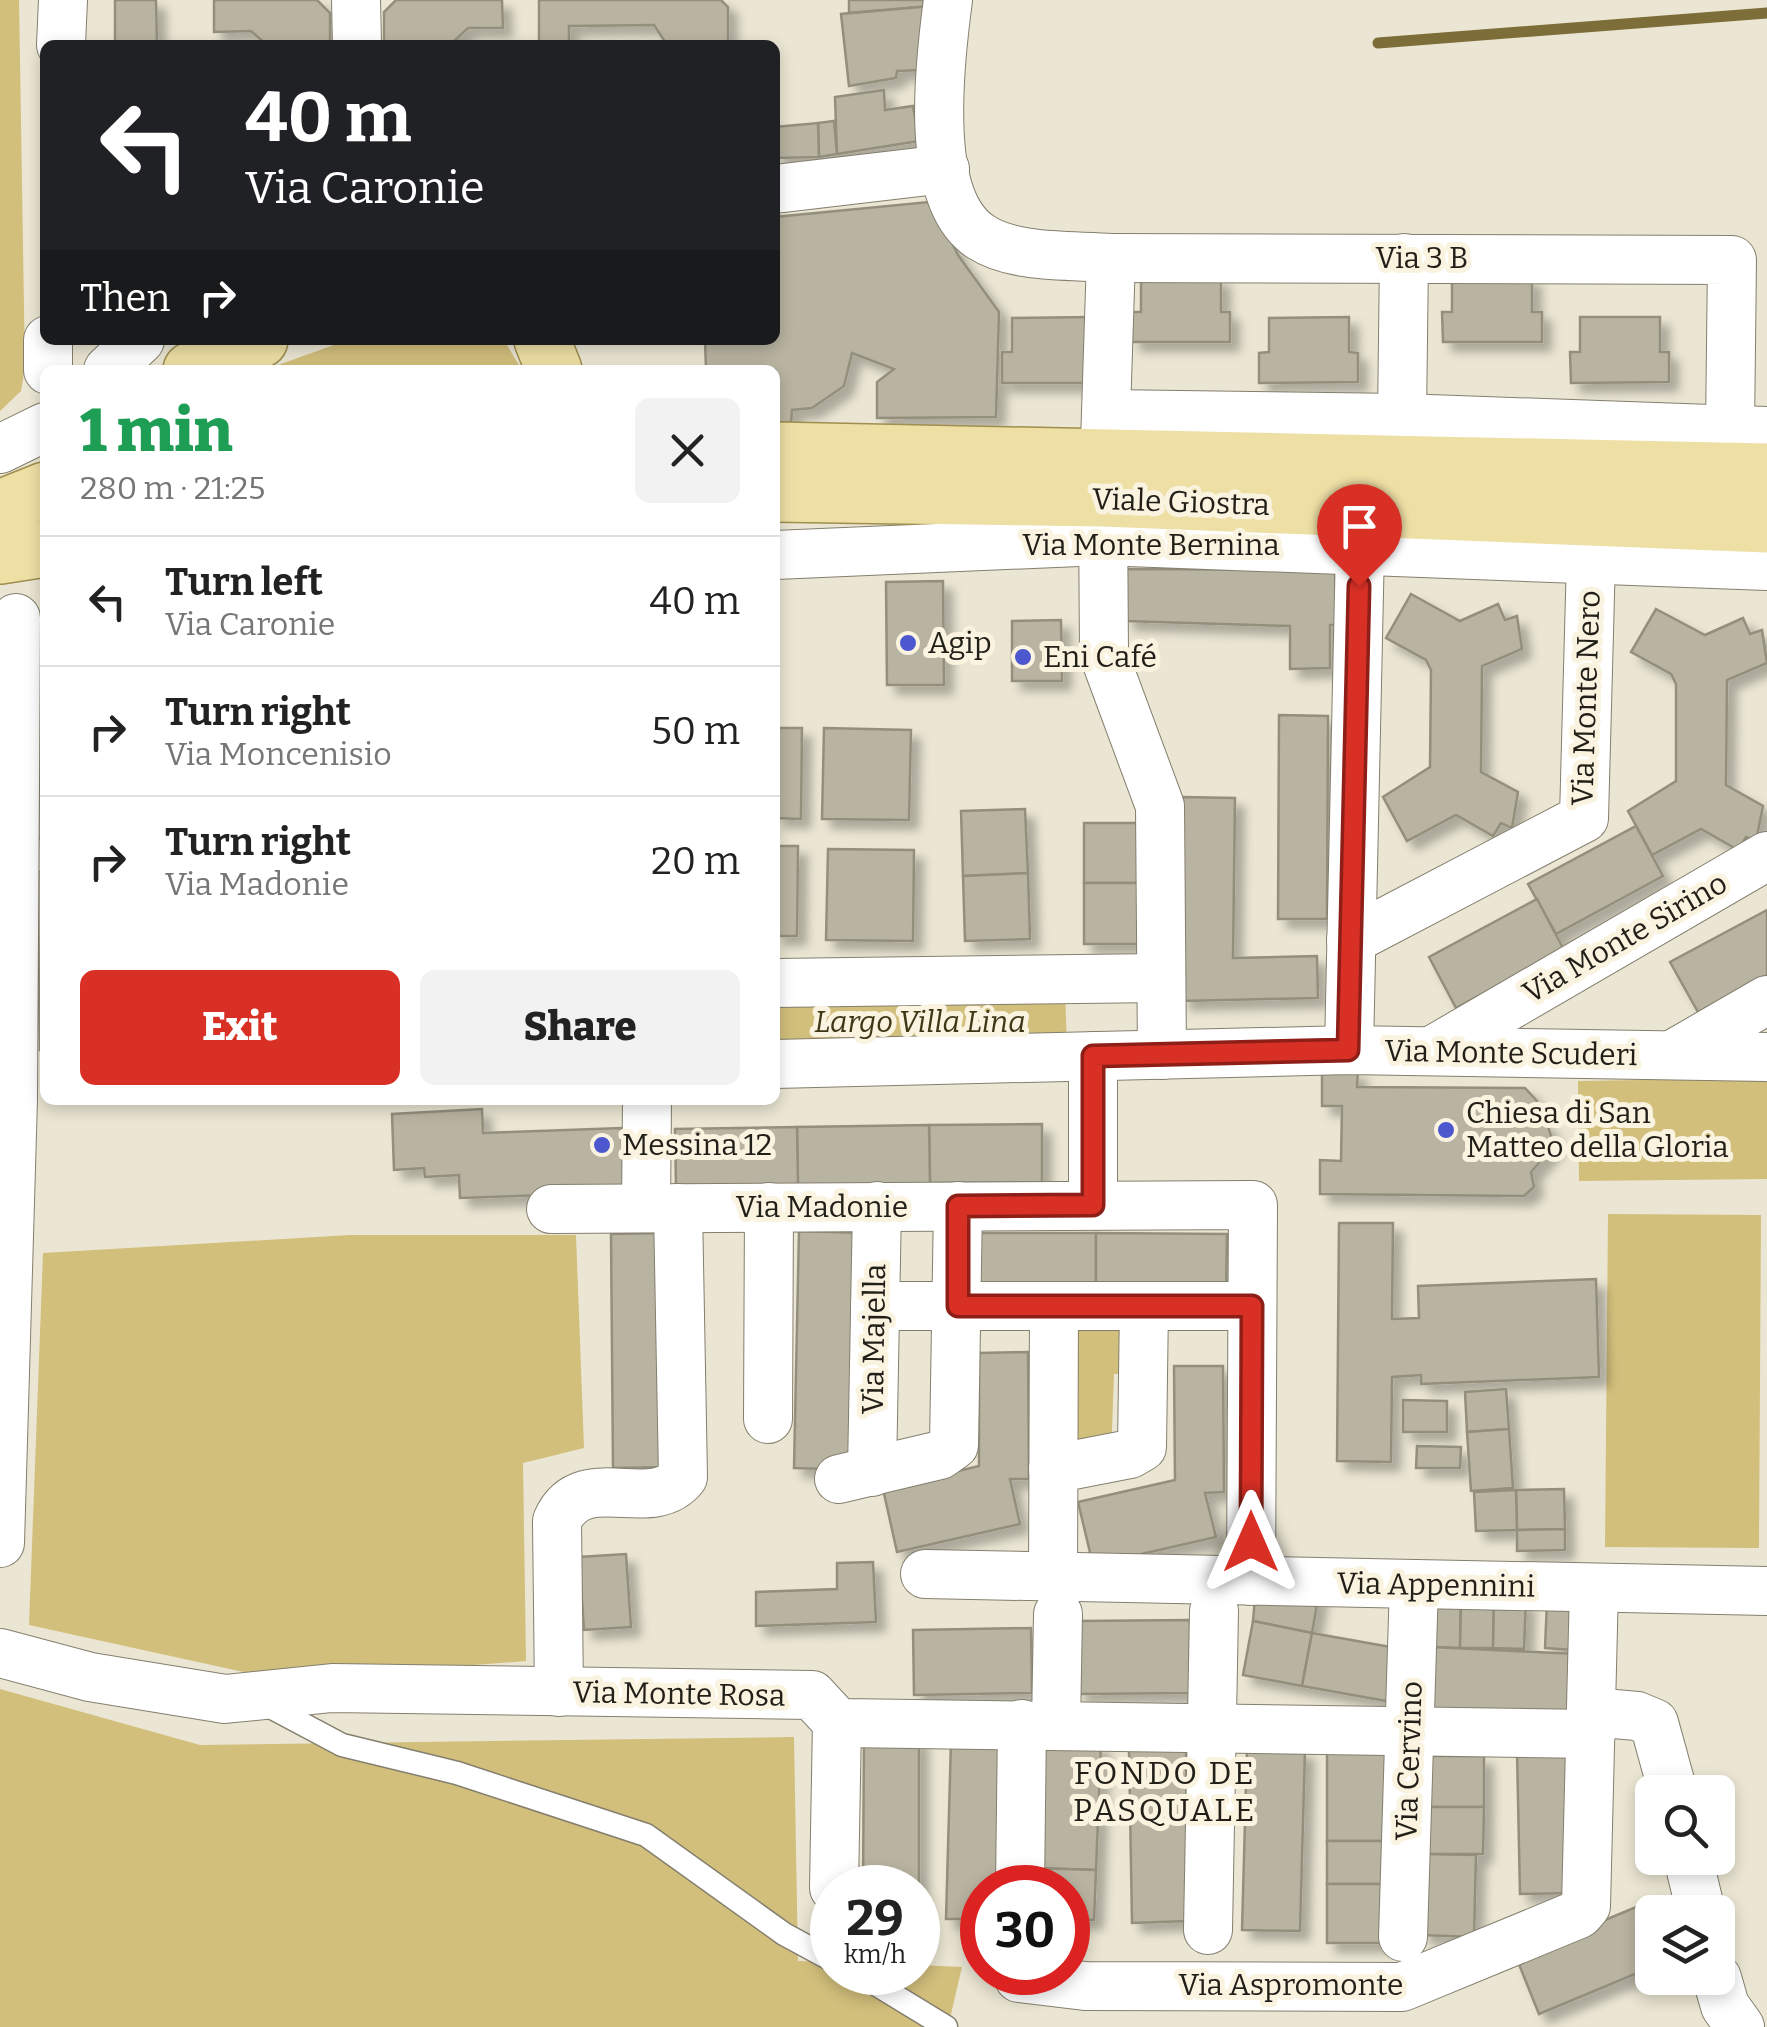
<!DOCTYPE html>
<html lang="en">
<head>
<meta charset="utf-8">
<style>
	body { margin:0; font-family:Bitter,serif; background:#f2f2f2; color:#222; height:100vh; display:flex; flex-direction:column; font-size:38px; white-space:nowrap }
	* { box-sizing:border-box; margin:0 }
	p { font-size:32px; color:#767676 }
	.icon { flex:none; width:55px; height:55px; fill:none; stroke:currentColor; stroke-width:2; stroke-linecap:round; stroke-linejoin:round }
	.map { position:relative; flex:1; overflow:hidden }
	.panel { position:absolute; left:40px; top:365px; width:740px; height:740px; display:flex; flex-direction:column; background:#fff; border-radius:15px; box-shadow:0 5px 15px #0003 }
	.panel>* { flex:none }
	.hud { position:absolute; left:40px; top:40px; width:740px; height:305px; border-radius:15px; box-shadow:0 5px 15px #0003; background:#202124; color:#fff; overflow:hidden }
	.controls { position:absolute; left:1635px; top:1775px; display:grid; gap:20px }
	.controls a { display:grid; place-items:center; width:100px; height:100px; border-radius:15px; background:#fff; box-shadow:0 5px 15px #0003; font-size:50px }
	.speed { position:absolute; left:810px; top:1865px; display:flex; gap:20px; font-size:50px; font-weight:700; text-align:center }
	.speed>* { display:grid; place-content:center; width:130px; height:130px; border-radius:50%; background:#fff; box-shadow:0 5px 15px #0003; line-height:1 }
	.speed small { font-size:25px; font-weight:400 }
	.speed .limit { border:15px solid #d22; background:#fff; color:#111 }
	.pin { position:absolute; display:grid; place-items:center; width:85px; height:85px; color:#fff; margin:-102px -42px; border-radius:50% 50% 50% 0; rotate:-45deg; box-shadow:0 0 10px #0007 }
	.pin .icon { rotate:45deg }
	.me { position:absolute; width:110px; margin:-55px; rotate:0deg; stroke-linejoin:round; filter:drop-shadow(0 0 8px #0008) }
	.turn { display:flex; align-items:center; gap:35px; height:210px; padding:0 40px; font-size:45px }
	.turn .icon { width:130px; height:130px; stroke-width:2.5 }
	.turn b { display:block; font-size:70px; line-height:85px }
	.then { display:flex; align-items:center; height:95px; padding:0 40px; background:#0003; gap:20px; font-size:38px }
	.round { display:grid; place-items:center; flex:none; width:105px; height:105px; border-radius:15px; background:#f2f2f2 }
	.headline { display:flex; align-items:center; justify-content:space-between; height:170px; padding:0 40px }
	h1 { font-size:60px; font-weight:800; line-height:75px; color:#1e9e55 }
	.button { display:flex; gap:20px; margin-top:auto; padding:20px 40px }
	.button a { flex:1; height:115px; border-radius:15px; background:#d93025; color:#fff; font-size:40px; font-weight:800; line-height:115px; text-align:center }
	.button a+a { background:#f2f2f2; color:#222 }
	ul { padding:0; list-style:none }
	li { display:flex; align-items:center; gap:30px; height:130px; padding:0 40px; border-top:2px solid #e0e0e0 }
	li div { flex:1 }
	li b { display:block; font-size:38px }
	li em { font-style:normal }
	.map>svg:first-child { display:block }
	.green { fill:#d2bf7c }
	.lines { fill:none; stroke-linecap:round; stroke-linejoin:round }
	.stream { stroke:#7c6d39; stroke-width:11 }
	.building { fill:#b9b4a1; stroke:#948f7d; stroke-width:2.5; filter:url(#shadow) }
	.lane-casing { stroke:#847f6e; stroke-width:25 }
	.street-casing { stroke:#847f6e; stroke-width:50 }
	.primary-casing { stroke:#9f8e4d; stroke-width:58 }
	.lane { stroke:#fff; stroke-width:22 }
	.street { stroke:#fff; stroke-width:48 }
	.primary { stroke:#eedfa5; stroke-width:55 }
	.route-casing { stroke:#8d1f18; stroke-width:25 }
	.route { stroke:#d93025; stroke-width:18 }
	.poi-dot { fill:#4d58ce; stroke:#f9f3e0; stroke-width:4 }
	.labels { text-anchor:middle; stroke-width:10; stroke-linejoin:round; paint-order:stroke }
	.street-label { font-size:30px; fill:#211f18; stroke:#f9f3e0 }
	.poi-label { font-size:30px; fill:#211f18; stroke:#f9f3e0; text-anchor:start }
	.park-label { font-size:30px; font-style:italic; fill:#403717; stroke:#f9f3e0 }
	.neighbourhood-label { font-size:32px; letter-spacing:2.5px; fill:#211f18; stroke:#f9f3e0 }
</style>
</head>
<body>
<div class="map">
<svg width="1767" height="2027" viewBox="0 0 1767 2027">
	<defs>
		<filter id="shadow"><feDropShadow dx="9" dy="9" stdDeviation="5" flood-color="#0004"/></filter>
	</defs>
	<rect width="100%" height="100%" fill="#ebe6d3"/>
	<g class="green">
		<path d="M 0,0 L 19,0 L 25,367 L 21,391 L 0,411 Z"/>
		<path d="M 348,340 L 504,340 L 522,370 L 264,370 Z"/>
		<path d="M 1065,988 L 1067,1049 L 775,1056 L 775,996 Z"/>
		<path d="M 1767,1078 L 1767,1179 L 1579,1181 L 1578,1081 Z"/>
		<path d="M 1608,1214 L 1761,1215 L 1759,1548 L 1605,1547 Z"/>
		<path d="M 350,1235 L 576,1235 L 584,1448 L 523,1463 L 526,1661 L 280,1680 L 29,1625 L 43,1253 Z"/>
		<path d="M 1054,1306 L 1144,1306 L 1145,1374 L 1114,1374 L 1111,1458 L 1053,1469 Z"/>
		<path d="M 0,1689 L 200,1745 L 794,1737 L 798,1961 L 832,1962 L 832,1972 L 918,1972 L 918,1965 L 962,1967 L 948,2027 L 0,2027 Z"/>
	</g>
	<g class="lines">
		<path class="stream" d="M 1378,43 L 1767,13"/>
	</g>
	<g class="building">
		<path d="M 115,0 L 156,0 L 157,45 L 115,45 Z"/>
		<path d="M 214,0 L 317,0 L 330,13 L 330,45 L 267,45 L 251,31 L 214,32 Z"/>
		<path d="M 396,0 L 502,0 L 503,28 L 468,28 L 450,45 L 384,45 L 384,12 Z"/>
		<path d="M 539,0 L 721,0 L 728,7 L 728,45 L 667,45 L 654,25 L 569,26 L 569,45 L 539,45 Z"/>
		<path d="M 849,0 L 933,0 L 932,6 L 849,13 Z"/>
		<path d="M 932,6 L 922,70 L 897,71 L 896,78 L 849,86 L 841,14 Z"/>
		<path d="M 884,90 L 885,110 L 913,106 L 919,141 L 837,154 L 835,97 Z"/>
		<path d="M 834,121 L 837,154 L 819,157 L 818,123 Z"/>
		<path d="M 818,123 L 819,157 L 775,158 L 775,127 Z"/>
		<path d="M 939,201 L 942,222 L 958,255 L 999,312 L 996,417 L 877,418 L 877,382 L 894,369 L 852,353 L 844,386 L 812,408 L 792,410 L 791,423 L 775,422 L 775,370 L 706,370 L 705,340 L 775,340 L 775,217 Z"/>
		<path d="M 1221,277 L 1221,312 L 1230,312 L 1230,342 L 1131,342 L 1131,312 L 1141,312 L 1141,278 Z"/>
		<path d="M 1452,277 L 1532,277 L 1532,312 L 1542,312 L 1542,342 L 1443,342 L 1442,312 L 1452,312 Z"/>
		<path d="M 1092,317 L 1101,383 L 1002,383 L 1002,352 L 1012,352 L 1012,318 Z"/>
		<path d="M 1349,317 L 1349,352 L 1358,353 L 1358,382 L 1259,383 L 1259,353 L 1269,352 L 1269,318 Z"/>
		<path d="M 1580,317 L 1660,317 L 1660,352 L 1669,352 L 1669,382 L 1571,383 L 1570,352 L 1580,352 Z"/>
		<path d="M 1126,569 L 1335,570 L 1337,625 L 1330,625 L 1330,668 L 1290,669 L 1290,626 L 1125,621 Z"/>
		<path d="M 943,581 L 944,685 L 887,685 L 886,582 Z"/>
		<path d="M 1411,594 L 1460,621 L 1498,604 L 1505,620 L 1517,616 L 1522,649 L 1482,666 L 1481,772 L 1518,792 L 1512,828 L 1501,823 L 1493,836 L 1456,815 L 1407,841 L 1383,797 L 1430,767 L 1431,670 L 1426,660 L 1386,638 Z"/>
		<path d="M 1656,609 L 1705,635 L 1743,618 L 1750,634 L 1762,630 L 1767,663 L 1727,680 L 1726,785 L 1763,806 L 1756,841 L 1746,837 L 1738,850 L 1701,829 L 1652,855 L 1628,811 L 1676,781 L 1676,684 L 1671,674 L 1631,652 Z"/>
		<path d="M 1061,620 L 1062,681 L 1012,681 L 1012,621 Z"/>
		<path d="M 42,658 L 45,839 L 37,839 Z"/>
		<path d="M 1279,715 L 1328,716 L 1327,919 L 1278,919 Z"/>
		<path d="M 775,728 L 802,728 L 801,819 L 775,818 Z"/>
		<path d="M 824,728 L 911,730 L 909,820 L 822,819 Z"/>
		<path d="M 1183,797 L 1235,798 L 1233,958 L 1317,956 L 1318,998 L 1181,1001 Z"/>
		<path d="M 1025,809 L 1028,873 L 963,876 L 961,811 Z"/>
		<path d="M 1084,823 L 1145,823 L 1146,883 L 1084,883 Z"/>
		<path d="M 1636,826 L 1663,876 L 1556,934 L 1528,884 Z"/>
		<path d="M 775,846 L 798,846 L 797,936 L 775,936 Z"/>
		<path d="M 828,849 L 914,850 L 913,941 L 826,940 Z"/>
		<path d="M 45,871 L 45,1050 L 40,1050 L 37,872 Z"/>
		<path d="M 1028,873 L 1030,939 L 965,941 L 963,876 Z"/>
		<path d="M 1084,883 L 1146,883 L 1145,944 L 1084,944 Z"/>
		<path d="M 1537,899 L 1564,950 L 1456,1008 L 1429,957 Z"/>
		<path d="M 1767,910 L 1767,975 L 1698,1012 L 1670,962 Z"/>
		<path d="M 1322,1071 L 1358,1071 L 1357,1087 L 1525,1088 L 1537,1101 L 1532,1114 L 1548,1126 L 1554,1146 L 1531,1172 L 1534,1187 L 1524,1196 L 1320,1194 L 1320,1160 L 1341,1161 L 1342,1106 L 1322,1106 Z"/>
		<path d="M 482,1109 L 483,1133 L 621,1128 L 625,1192 L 460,1198 L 459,1175 L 425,1177 L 424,1168 L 394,1170 L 392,1114 Z"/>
		<path d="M 1042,1124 L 1042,1182 L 930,1183 L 929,1125 Z"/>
		<path d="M 929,1125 L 930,1183 L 798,1185 L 797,1127 Z"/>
		<path d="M 797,1127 L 798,1185 L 676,1187 L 675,1129 Z"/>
		<path d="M 1339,1223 L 1393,1223 L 1392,1319 L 1419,1318 L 1418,1286 L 1596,1279 L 1599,1377 L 1421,1384 L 1421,1375 L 1392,1377 L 1391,1462 L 1337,1461 Z"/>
		<path d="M 799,1231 L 862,1233 L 857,1470 L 794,1468 Z"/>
		<path d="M 668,1233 L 670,1467 L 613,1468 L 611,1234 Z"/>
		<rect x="976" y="1233" width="120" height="60"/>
		<path d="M 1096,1233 L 1227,1234 L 1226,1293 L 1096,1293 Z"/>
		<path d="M 1028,1352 L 1029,1479 L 1010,1479 L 1020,1524 L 897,1552 L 883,1489 L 979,1466 L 979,1353 Z"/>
		<path d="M 1174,1366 L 1223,1366 L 1224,1492 L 1205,1493 L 1216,1537 L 1093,1565 L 1078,1502 L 1175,1480 Z"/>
		<path d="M 1506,1389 L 1509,1429 L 1467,1432 L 1465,1392 Z"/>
		<path d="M 1403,1400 L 1447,1401 L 1447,1432 L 1403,1432 Z"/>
		<path d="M 1509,1429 L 1513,1488 L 1471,1491 L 1467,1432 Z"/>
		<path d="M 1417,1446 L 1461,1447 L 1460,1468 L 1416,1468 Z"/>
		<path d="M 1564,1489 L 1565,1529 L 1517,1530 L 1516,1490 Z"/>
		<path d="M 1516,1490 L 1517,1530 L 1476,1531 L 1474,1492 Z"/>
		<path d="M 1565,1529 L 1565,1550 L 1517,1551 L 1517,1530 Z"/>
		<path d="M 626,1554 L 631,1627 L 584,1630 L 579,1557 Z"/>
		<path d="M 873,1562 L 876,1622 L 756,1626 L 756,1592 L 837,1589 L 837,1563 Z"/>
		<path d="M 1319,1593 L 1312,1633 L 1253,1621 L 1255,1598 Z"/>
		<path d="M 1433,1598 L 1461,1599 L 1460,1648 L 1432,1647 Z"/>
		<path d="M 1461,1599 L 1494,1600 L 1493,1648 L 1460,1648 Z"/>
		<path d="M 1494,1600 L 1526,1600 L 1524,1649 L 1493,1648 Z"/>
		<path d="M 1547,1601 L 1577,1602 L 1574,1650 L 1545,1648 Z"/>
		<path d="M 1190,1620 L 1190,1693 L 1077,1694 L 1077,1621 Z"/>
		<path d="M 1253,1621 L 1312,1633 L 1302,1686 L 1243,1675 Z"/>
		<path d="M 1031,1628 L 1032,1693 L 914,1695 L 913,1630 Z"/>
		<path d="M 1312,1633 L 1402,1649 L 1392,1702 L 1302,1686 Z"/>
		<path d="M 1432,1647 L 1577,1654 L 1574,1716 L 1428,1708 Z"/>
		<path d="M 864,1737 L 919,1737 L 919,1915 L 918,1888 L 863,1888 Z"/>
		<path d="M 951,1741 L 1013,1743 L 1009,1888 L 982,1888 L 982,1919 L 946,1919 Z"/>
		<path d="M 1038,1742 L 1101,1744 L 1096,1870 L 1033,1868 Z"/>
		<path d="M 1386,1746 L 1386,1841 L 1327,1841 L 1327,1747 Z"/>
		<path d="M 1186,1747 L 1188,1921 L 1132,1923 L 1129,1749 Z"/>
		<path d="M 1247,1749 L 1305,1750 L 1300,1931 L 1242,1930 Z"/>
		<path d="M 1571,1749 L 1575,1893 L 1520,1894 L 1517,1751 Z"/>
		<path d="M 1424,1756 L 1484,1756 L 1484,1807 L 1423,1807 Z"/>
		<path d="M 1423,1807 L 1484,1807 L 1483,1854 L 1423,1854 Z"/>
		<rect x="1327" y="1841" width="59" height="43"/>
		<path d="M 1423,1854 L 1476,1855 L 1474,1937 L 1421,1935 Z"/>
		<path d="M 1033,1868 L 1096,1870 L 1094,1920 L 1068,1919 L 1068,1888 L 1032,1888 Z"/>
		<rect x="1327" y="1884" width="59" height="59"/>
		<path d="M 1646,1903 L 1652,1920 L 1652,1967 L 1539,2014 L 1516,1957 Z"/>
	</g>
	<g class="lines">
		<g class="lane-casing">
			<g id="lane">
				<path d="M 263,1703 L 342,1745 L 457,1773 L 646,1835 L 784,1934 L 832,1960"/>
				<path d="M 856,1972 L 946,2027"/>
			</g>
		</g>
		<g class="street-casing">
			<g id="street">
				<path d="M 356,0 L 357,45"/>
				<path d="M 948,0 C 940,59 922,199 981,237 C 1015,259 1072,255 1111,258 L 1105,443"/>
				<path d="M 61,45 L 63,0"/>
				<path d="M 775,189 L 945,169"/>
				<path d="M 1111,258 L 1732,260 L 1730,429"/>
				<path d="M 48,370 L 48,340"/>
				<path d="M 108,370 L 140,340"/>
				<path d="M 1106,414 L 1402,418 L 1767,431"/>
				<path d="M 1402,418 L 1404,258"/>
				<path d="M 0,449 L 45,427"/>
				<path d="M 1103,512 L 1104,655 L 1160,806 L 1162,1055"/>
				<path d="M 775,555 L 1102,541 L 1767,566"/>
				<path d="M 1351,940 L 1584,818 L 1591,558"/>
				<path d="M 775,983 L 1160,978"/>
				<path d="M 1349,1050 L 1360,547"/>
				<path d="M 1433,1050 L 1767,856"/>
				<path d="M 1672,1055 L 1767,1000"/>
				<path d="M 775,1064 L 1349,1050 L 1767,1057"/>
				<path d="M 1093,1205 L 1093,1056"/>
				<path d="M 646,1208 L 647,1100"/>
				<path d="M 551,1209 L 1253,1205 L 1251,1581"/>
				<path d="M 875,1306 L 1252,1306"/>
				<path d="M 768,1419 L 769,1207"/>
				<path d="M 1053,1469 L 1130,1454 L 1142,1447 L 1144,1306"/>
				<path d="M 872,1472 L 877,1206"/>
				<path d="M 839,1479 L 940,1455 L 954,1445 L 958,1206"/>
				<path d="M 0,1543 L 13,1099 L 16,618"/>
				<path d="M 925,1574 L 1767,1591"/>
				<path d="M 1053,1577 L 1054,1306"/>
				<path d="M 0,1653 L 90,1677 L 225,1699 L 332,1688 L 812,1695 L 837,1722 L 844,1723 L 1591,1734"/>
				<path d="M 559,1692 L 557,1521 C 582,1464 651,1517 683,1477 L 678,1208"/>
				<path d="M 1592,1712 L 1637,1716 L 1654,1723 L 1673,1792"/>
				<path d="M 1056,1725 L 1058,1614"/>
				<path d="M 1688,1858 L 1701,1912"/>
				<path d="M 834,1888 L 837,1722"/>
				<path d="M 1020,1888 L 1022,1724"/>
				<path d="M 1208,1930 L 1214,1611"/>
				<path d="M 1403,1937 L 1414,1584"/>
				<path d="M 1019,1978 L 1085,1986 L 1402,1987 L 1579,1914 L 1586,1906 L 1594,1588"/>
				<path d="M 1717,1978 L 1725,2006 L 1740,2027"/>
			</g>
		</g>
		<g class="primary-casing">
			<g id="primary">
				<path d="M 542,340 L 554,370"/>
				<path d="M 191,370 L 260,340"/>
				<path d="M 775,450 L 1767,471"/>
				<path d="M 775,494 L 1103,499 L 1767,525"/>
				<path d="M 0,508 L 45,490"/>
				<path d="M 0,556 L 45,549"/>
			</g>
		</g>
		<use href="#lane" class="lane"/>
		<use href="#street" class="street"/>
		<use href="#primary" class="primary"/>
	</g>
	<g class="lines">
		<g class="route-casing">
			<path id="route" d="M 1251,1542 L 1252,1306 L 958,1306 L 958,1206 L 1093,1205 L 1093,1056 L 1348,1050 L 1359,586"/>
		</g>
		<use href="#route" class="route"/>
	</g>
	<g class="poi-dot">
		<circle cx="908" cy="643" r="10"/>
		<circle cx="1023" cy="657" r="10"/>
		<circle cx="1446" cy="1130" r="10"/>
		<circle cx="602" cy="1145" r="10"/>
	</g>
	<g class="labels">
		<g class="street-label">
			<text x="1422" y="268">Via 3 B</text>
			<text transform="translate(1181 502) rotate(2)" y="10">Viale Giostra</text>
			<text x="1151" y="555">Via Monte Bernina</text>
			<text transform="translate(1586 698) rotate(-88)" y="10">Via Monte Nero</text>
			<text transform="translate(1625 938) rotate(-30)" y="10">Via Monte Sirino</text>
			<text transform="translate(1511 1053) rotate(1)" y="10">Via Monte Scuderi</text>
			<text x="822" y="1217">Via Madonie</text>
			<text transform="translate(874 1339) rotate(-89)" y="10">Via Majella</text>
			<text transform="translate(1436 1585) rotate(1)" y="10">Via Appennini</text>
			<text transform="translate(679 1694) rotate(1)" y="10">Via Monte Rosa</text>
			<text transform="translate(1409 1761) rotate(-88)" y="10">Via Cervino</text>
			<text x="1291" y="1995">Via Aspromonte</text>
		</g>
		<g class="poi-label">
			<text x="928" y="653">Agip</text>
			<text x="1043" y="667">Eni Café</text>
			<text x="1466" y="1123">Chiesa di San<tspan x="1466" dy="34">Matteo della Gloria</tspan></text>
			<text x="622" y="1155">Messina 12</text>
		</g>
		<g class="park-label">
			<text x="920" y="1032">Largo Villa Lina</text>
		</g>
		<g class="neighbourhood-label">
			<text x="1165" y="1784">FONDO DE<tspan x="1165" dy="37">PASQUALE</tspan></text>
		</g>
	</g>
</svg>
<div class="controls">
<a><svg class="icon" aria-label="search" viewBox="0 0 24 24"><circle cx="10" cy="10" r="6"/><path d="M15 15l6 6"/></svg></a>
<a><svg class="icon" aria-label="layers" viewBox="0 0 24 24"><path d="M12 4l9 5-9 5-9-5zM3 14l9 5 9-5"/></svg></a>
</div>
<div class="speed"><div>29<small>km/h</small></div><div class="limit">30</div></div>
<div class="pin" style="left:1359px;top:586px;background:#d93025"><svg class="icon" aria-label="arrive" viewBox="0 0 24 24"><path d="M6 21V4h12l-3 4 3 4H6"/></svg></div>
<svg class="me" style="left:1251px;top:1542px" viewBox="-20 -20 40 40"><path d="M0-17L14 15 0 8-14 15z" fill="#d93025" stroke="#fff" stroke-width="4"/></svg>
<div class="hud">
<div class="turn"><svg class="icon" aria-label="left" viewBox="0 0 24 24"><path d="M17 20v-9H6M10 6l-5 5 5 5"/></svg><div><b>40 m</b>Via Caronie</div></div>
<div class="then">Then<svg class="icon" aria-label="right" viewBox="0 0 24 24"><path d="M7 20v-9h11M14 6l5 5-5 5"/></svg></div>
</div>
<section class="panel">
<div class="headline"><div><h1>1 min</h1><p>280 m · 21:25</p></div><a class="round"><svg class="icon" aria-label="close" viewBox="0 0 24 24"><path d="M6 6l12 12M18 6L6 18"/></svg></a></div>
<ul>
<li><svg class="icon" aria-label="left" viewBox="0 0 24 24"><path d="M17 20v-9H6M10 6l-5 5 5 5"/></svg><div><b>Turn left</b><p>Via Caronie</p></div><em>40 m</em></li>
<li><svg class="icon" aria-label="right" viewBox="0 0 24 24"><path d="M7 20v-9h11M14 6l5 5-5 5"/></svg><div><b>Turn right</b><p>Via Moncenisio</p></div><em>50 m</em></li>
<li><svg class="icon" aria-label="right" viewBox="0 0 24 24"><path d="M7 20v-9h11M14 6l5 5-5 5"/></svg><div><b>Turn right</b><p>Via Madonie</p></div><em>20 m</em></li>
</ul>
<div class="button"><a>Exit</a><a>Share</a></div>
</section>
</div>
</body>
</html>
